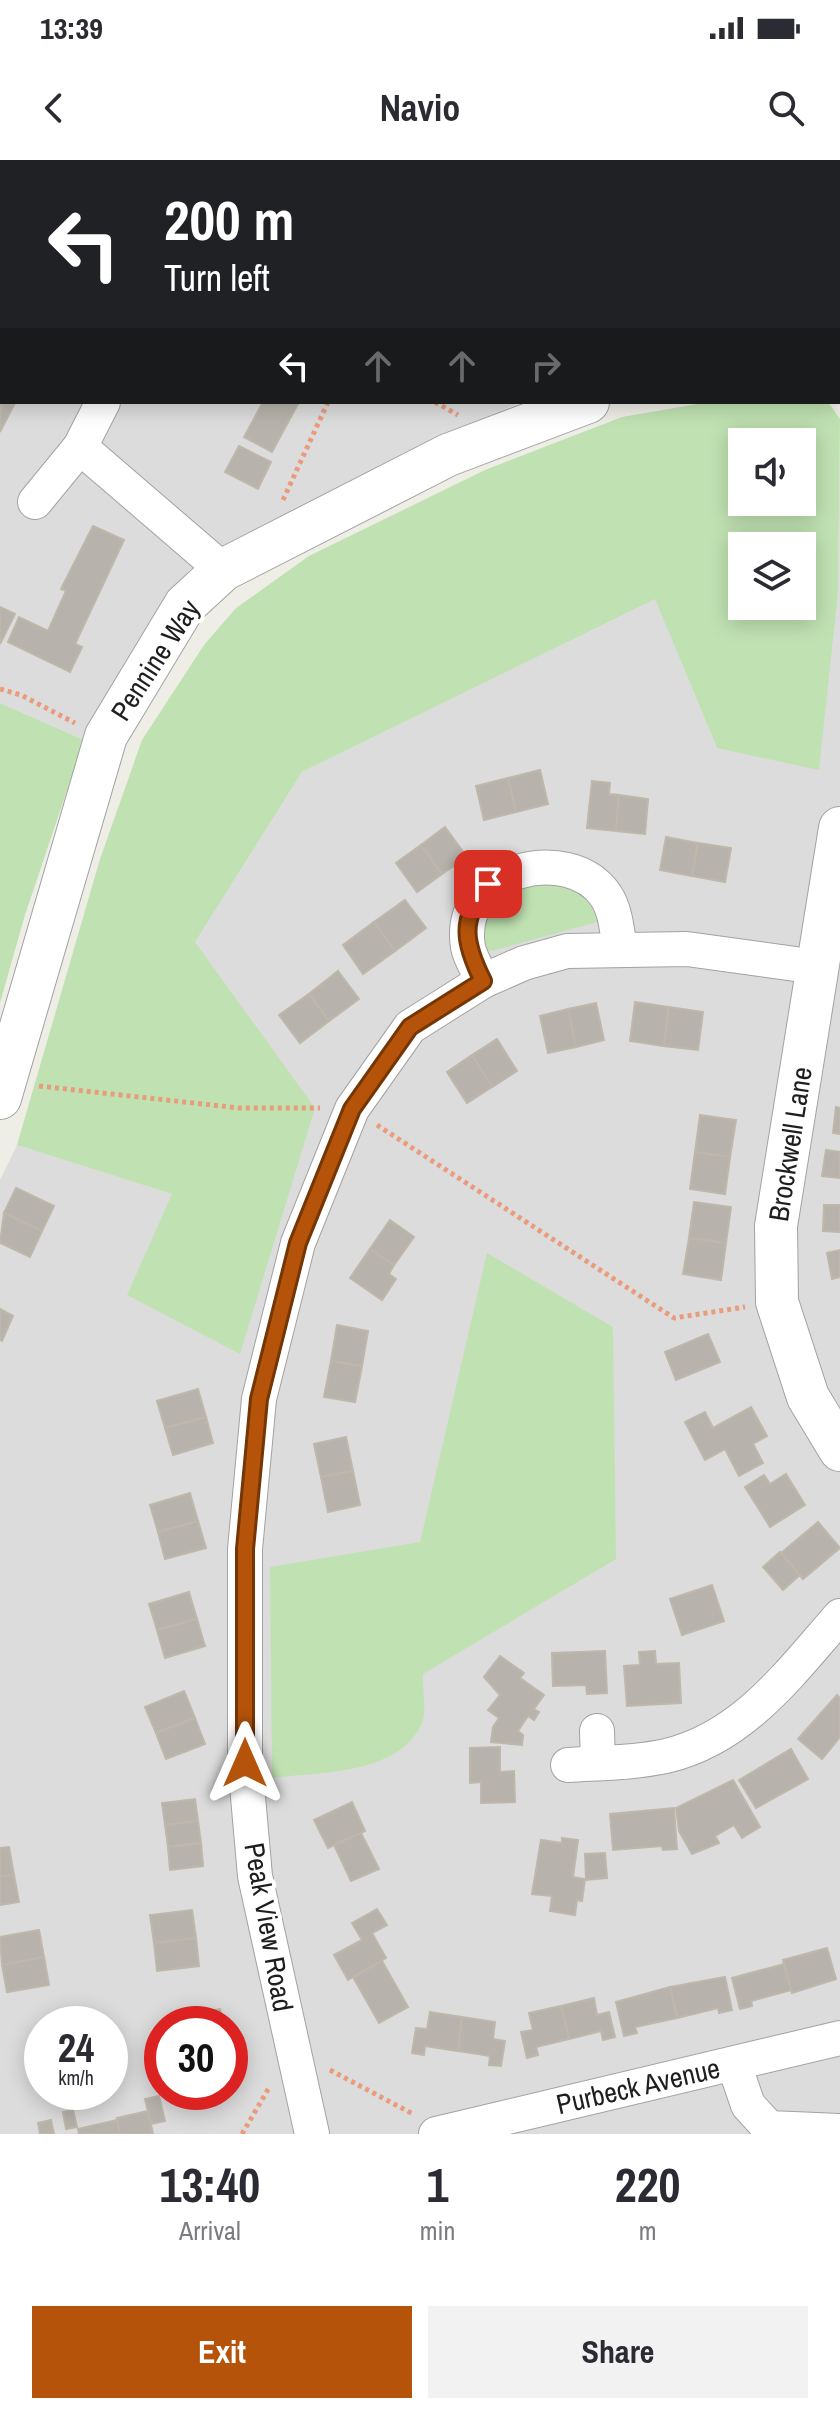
<!DOCTYPE html>
<html lang="en">
<head>
<meta charset="utf-8">
<style>
	body { margin:0; font-family:"Archivo Narrow",sans-serif; background:#f2f2f3; color:#2b2b33; height:100vh; display:flex; flex-direction:column; font-size:30px; white-space:nowrap }
	* { box-sizing:border-box; margin:0 }
	p { font-size:26px; color:#7c7c81 }
	.icon { flex:none; width:44px; height:44px; fill:none; stroke:currentColor; stroke-width:2; stroke-linecap:round; stroke-linejoin:round }
	.map { position:relative; height:1974px; overflow:hidden }
	.drawer { display:flex; flex-direction:column; background:#fff; flex:1 }
	.drawer>* { flex:none }
	.top-card { position:absolute; left:0px; top:0px; width:840px; height:244px; box-shadow:0 4px 20px #0003; background:#202124; color:#fff; overflow:hidden }
	.controls { position:absolute; left:728px; top:268px; display:grid; gap:16px }
	.controls a { display:grid; place-items:center; width:88px; height:88px; border-radius:0px; background:#fff; box-shadow:0 4px 20px #0003; font-size:40px }
	.speed { position:absolute; left:24px; top:1846px; display:flex; gap:16px; font-size:40px; font-weight:700; text-align:center }
	.speed>* { display:grid; place-content:center; width:104px; height:104px; border-radius:50%; background:#fff; box-shadow:0 4px 20px #0003; line-height:1 }
	.speed small { font-size:20px; font-weight:400 }
	.speed .limit { border:12px solid #d22; background:#fff; color:#111 }
	.pin { position:absolute; display:grid; place-items:center; width:68px; height:68px; color:#fff; margin:-34px; border-radius:16px; box-shadow:0 4px 12px #0006 }
	.me { position:absolute; width:88px; margin:-44px; rotate:0deg; stroke-linejoin:round; filter:drop-shadow(0 0 6px #0008) }
	.turn { display:flex; align-items:center; gap:28px; height:168px; padding:0 32px; font-size:36px }
	.turn .icon { width:104px; height:104px; stroke-width:2.5 }
	.turn b { display:block; font-size:56px; line-height:68px }
	.lanes { display:flex; align-items:center; height:76px; padding:0 32px; background:#0003; justify-content:center; gap:40px; direction:ltr }
	.lanes .off { opacity:.35 }
	.eta { display:flex; justify-content:space-evenly; align-items:center; height:136px; text-align:center }
	.eta b { font-size:48px; font-weight:800; line-height:56px }
	.action { display:flex; gap:16px; margin-top:auto; padding:16px 32px }
	.action a { flex:1; height:92px; border-radius:0px; background:#b45309; color:#fff; font-size:32px; font-weight:800; line-height:92px; text-align:center }
	.action a+a { background:#f2f2f3; color:#2b2b33 }
	.status { display:flex; justify-content:space-between; align-items:center; height:56px; padding:0 40px; background:#fff; direction:ltr }
	.status svg { height:22px; fill:currentColor }
	header { display:flex; justify-content:space-between; align-items:center; height:104px; padding:0 32px; background:#fff; font-size:36px; font-weight:800 }
	.map>svg:first-child { display:block }
	.residential { fill:#dcdcdc; fill-rule:evenodd }
	.grass { fill:#c0e2b2; fill-rule:evenodd }
	.park { fill:#c8f3d3 }
	.building { fill:#b7b3ac; stroke:#beb7aa; stroke-width:2 }
	.lines { fill:none; stroke-linecap:round; stroke-linejoin:round }
	.minor-casing { stroke:#a2a2a2; stroke-width:36 }
	.tertiary-casing { stroke:#a2a2a2; stroke-width:44 }
	.path { stroke:#e99b7c; stroke-width:5; stroke-dasharray:4 4; stroke-linecap:butt }
	.minor { stroke:#fff; stroke-width:34 }
	.tertiary { stroke:#fff; stroke-width:42 }
	.route-casing { stroke:#753606; stroke-width:20 }
	.route { stroke:#b45309; stroke-width:14 }
	.labels { text-anchor:middle; stroke-width:8; stroke-linejoin:round; paint-order:stroke }
	.street-label { font-size:28px; fill:#1e1e1e; stroke:#fff }
</style>
</head>
<body>
<div class="status"><b>13:39</b><svg viewBox="0 0 49 12"><path d="M0 12V9h3v3zM5 12V6h3v6zM10 12V3h3v9zM15 12V0h3v12zM26 1h20v11H26zM47 4h2v5h-2z"/></svg></div>
<header><svg class="icon" aria-label="back" viewBox="0 0 24 24"><path d="M15 5l-7 7 7 7"/></svg>Navio<svg class="icon" aria-label="search" viewBox="0 0 24 24"><circle cx="10" cy="10" r="6"/><path d="M15 15l6 6"/></svg></header>
<div class="map">
<svg width="840" height="1974" viewBox="0 0 840 1974">
	<rect width="100%" height="100%" fill="#eeede6"/>
	<g class="residential">
		<path d="M 0,0 L 840,0 L 840,181 L 838,2 L 2,2 L 2,242 L 520,242 L 189,410 L 84,580 L 0,543 Z"/>
		<path d="M 840,262 L 840,1974 L 0,1974 L 0,1020 L 17,985 L 173,1034 L 240,1194 L 194,782 L 302,612 L 655,438 L 717,588 L 838,432 ZM 42,1864 L 110,1864 L 110,1932 L 42,1932 ZM 162,1864 L 230,1864 L 230,1932 L 162,1932 Z"/>
	</g>
	<g class="grass">
		<path d="M 709,242 L 828,242 L 840,259 L 838,432 L 819,610 L 717,588 L 655,439 L 302,612 L 195,782 L 315,948 L 240,1194 L 127,1135 L 172,1034 L 17,985 L 100,699 L 142,580 L 204,485 L 236,448 L 309,396 L 485,310 L 622,257 ZM 742,282 L 802,282 L 802,342 L 742,342 ZM 802,386 L 802,446 L 742,446 L 742,386 Z"/>
		<path d="M 0,543 L 84,580 L 25,755 L 0,843 Z"/>
		<path d="M 559,718 L 596,739 L 601,761 L 492,791 L 482,789 L 482,754 L 512,725 Z"/>
		<path d="M 487,1093 L 613,1167 L 616,1399 L 423,1514 C 422,1528 427,1551 422,1563 C 400,1615 318,1612 272,1618 L 270,1407 L 420,1382 Z"/>
	</g>
	<path class="park" d="M 0,0 L 455,0 L 2,2 L 2,37 Z"/>
	<g class="building">
		<path d="M 750,0 L 782,0 L 781,2 Z"/>
		<path d="M 2,204 L 2,239 L 0,237 Z"/>
		<path d="M 0,237 L 2,242 L 14,245 L 0,272 Z"/>
		<path d="M 263,242 L 299,242 L 272,292 L 244,277 Z"/>
		<path d="M 239,286 L 271,302 L 258,329 L 225,312 Z"/>
		<path d="M 93,366 L 124,380 L 75,484 L 82,487 L 70,512 L 8,482 L 19,457 L 48,471 L 66,431 L 61,429 Z"/>
		<path d="M 0,447 L 15,454 L 0,484 Z"/>
		<path d="M 540,610 L 548,644 L 516,652 L 508,618 Z"/>
		<path d="M 508,618 L 516,652 L 484,660 L 476,626 Z"/>
		<path d="M 592,621 L 610,623 L 609,634 L 619,635 L 616,671 L 587,668 Z"/>
		<path d="M 619,635 L 648,639 L 645,674 L 616,671 Z"/>
		<path d="M 445,667 L 467,697 L 442,714 L 421,685 Z"/>
		<path d="M 666,677 L 698,683 L 692,716 L 660,710 Z"/>
		<path d="M 698,683 L 731,688 L 725,722 L 692,716 Z"/>
		<path d="M 421,685 L 442,714 L 417,732 L 396,703 Z"/>
		<path d="M 405,740 L 426,768 L 395,791 L 374,762 Z"/>
		<path d="M 374,762 L 395,791 L 363,814 L 343,785 Z"/>
		<path d="M 338,811 L 359,839 L 329,861 L 309,834 Z"/>
		<path d="M 309,834 L 329,861 L 300,883 L 279,855 Z"/>
		<path d="M 635,842 L 669,847 L 664,886 L 630,881 Z"/>
		<path d="M 596,843 L 604,880 L 576,887 L 568,849 Z"/>
		<path d="M 669,847 L 703,852 L 698,890 L 664,886 Z"/>
		<path d="M 568,849 L 576,887 L 548,893 L 540,856 Z"/>
		<path d="M 497,879 L 517,911 L 492,927 L 472,895 Z"/>
		<path d="M 472,895 L 492,927 L 467,943 L 447,912 Z"/>
		<path d="M 836,947 L 840,948 L 840,974 L 833,973 Z"/>
		<path d="M 700,955 L 736,960 L 730,997 L 695,992 Z"/>
		<path d="M 826,990 L 840,992 L 840,1018 L 822,1016 Z"/>
		<path d="M 695,992 L 730,997 L 725,1034 L 690,1029 Z"/>
		<path d="M 16,1028 L 54,1046 L 42,1071 L 4,1053 Z"/>
		<path d="M 694,1042 L 731,1047 L 726,1083 L 689,1078 Z"/>
		<path d="M 824,1045 L 840,1045 L 840,1072 L 823,1071 Z"/>
		<path d="M 4,1053 L 42,1071 L 30,1097 L 0,1083 Z"/>
		<path d="M 390,1060 L 414,1077 L 394,1105 L 370,1089 Z"/>
		<path d="M 689,1078 L 726,1083 L 721,1120 L 683,1114 Z"/>
		<path d="M 370,1089 L 394,1105 L 389,1114 L 396,1119 L 382,1140 L 350,1118 Z"/>
		<path d="M 840,1090 L 840,1117 L 832,1119 L 827,1093 Z"/>
		<path d="M 0,1149 L 13,1156 L 2,1181 L 0,1180 Z"/>
		<path d="M 337,1165 L 368,1171 L 362,1206 L 331,1201 Z"/>
		<path d="M 708,1174 L 720,1202 L 676,1220 L 665,1192 Z"/>
		<path d="M 331,1201 L 362,1206 L 355,1242 L 324,1237 Z"/>
		<path d="M 198,1229 L 206,1257 L 165,1268 L 157,1241 Z"/>
		<path d="M 751,1247 L 767,1276 L 753,1284 L 763,1303 L 739,1316 L 725,1289 L 705,1300 L 685,1262 L 705,1252 L 713,1268 Z"/>
		<path d="M 206,1257 L 213,1283 L 173,1295 L 165,1268 Z"/>
		<path d="M 346,1277 L 353,1311 L 321,1317 L 314,1284 Z"/>
		<path d="M 353,1311 L 360,1345 L 328,1352 L 321,1317 Z"/>
		<path d="M 786,1314 L 805,1345 L 770,1367 L 745,1327 L 764,1315 L 770,1324 Z"/>
		<path d="M 190,1333 L 198,1361 L 158,1372 L 150,1345 Z"/>
		<path d="M 198,1361 L 206,1388 L 165,1399 L 158,1372 Z"/>
		<path d="M 818,1362 L 840,1388 L 803,1419 L 781,1393 Z"/>
		<path d="M 780,1392 L 800,1415 L 783,1430 L 763,1407 Z"/>
		<path d="M 712,1425 L 724,1461 L 682,1475 L 670,1439 Z"/>
		<path d="M 189,1432 L 197,1459 L 157,1470 L 149,1444 Z"/>
		<path d="M 197,1459 L 205,1486 L 165,1498 L 157,1470 Z"/>
		<path d="M 605,1491 L 607,1533 L 587,1534 L 586,1525 L 553,1526 L 552,1493 Z"/>
		<path d="M 655,1491 L 656,1504 L 679,1503 L 681,1543 L 627,1546 L 624,1506 L 640,1505 L 639,1492 Z"/>
		<path d="M 500,1496 L 524,1513 L 520,1518 L 544,1535 L 534,1549 L 539,1552 L 534,1560 L 528,1556 L 518,1571 L 523,1575 L 522,1585 L 491,1582 L 493,1567 L 499,1558 L 488,1550 L 500,1535 L 484,1517 Z"/>
		<path d="M 184,1531 L 195,1558 L 156,1573 L 145,1547 Z"/>
		<path d="M 837,1535 L 840,1538 L 840,1577 L 822,1599 L 798,1579 Z"/>
		<path d="M 195,1558 L 205,1584 L 166,1599 L 156,1573 Z"/>
		<path d="M 500,1587 L 500,1612 L 514,1611 L 515,1642 L 481,1643 L 481,1622 L 470,1623 L 470,1588 Z"/>
		<path d="M 791,1589 L 808,1619 L 756,1648 L 739,1620 Z"/>
		<path d="M 733,1620 L 760,1667 L 742,1678 L 734,1665 L 715,1676 L 719,1683 L 692,1694 L 679,1671 L 676,1648 Z"/>
		<path d="M 195,1639 L 198,1661 L 165,1665 L 162,1643 Z"/>
		<path d="M 352,1642 L 365,1671 L 328,1688 L 314,1660 Z"/>
		<path d="M 674,1648 L 677,1689 L 663,1690 L 662,1686 L 613,1690 L 610,1654 Z"/>
		<path d="M 198,1661 L 201,1683 L 168,1687 L 165,1665 Z"/>
		<path d="M 361,1673 L 379,1709 L 351,1721 L 334,1685 Z"/>
		<path d="M 562,1678 L 578,1680 L 573,1717 L 585,1719 L 582,1741 L 577,1740 L 575,1755 L 550,1751 L 552,1736 L 532,1734 L 541,1680 L 562,1683 Z"/>
		<path d="M 201,1683 L 203,1706 L 170,1710 L 168,1687 Z"/>
		<path d="M 9,1687 L 14,1715 L 0,1717 L 0,1688 Z"/>
		<path d="M 605,1693 L 607,1718 L 586,1720 L 585,1694 Z"/>
		<path d="M 14,1715 L 19,1742 L 0,1745 L 0,1717 Z"/>
		<path d="M 377,1749 L 387,1765 L 372,1773 L 386,1798 L 348,1820 L 334,1795 L 362,1780 L 352,1763 Z"/>
		<path d="M 192,1750 L 196,1778 L 154,1783 L 150,1755 Z"/>
		<path d="M 39,1770 L 44,1797 L 2,1805 L 0,1777 Z"/>
		<path d="M 196,1778 L 199,1806 L 157,1811 L 154,1783 Z"/>
		<path d="M 827,1788 L 836,1819 L 792,1833 L 783,1800 Z"/>
		<path d="M 44,1797 L 49,1825 L 7,1832 L 2,1805 Z"/>
		<path d="M 382,1801 L 408,1847 L 379,1863 L 353,1817 Z"/>
		<path d="M 784,1804 L 791,1830 L 751,1841 L 752,1846 L 740,1849 L 732,1818 Z"/>
		<path d="M 725,1817 L 732,1850 L 719,1853 L 718,1848 L 677,1858 L 670,1827 Z"/>
		<path d="M 670,1827 L 677,1858 L 635,1867 L 637,1873 L 624,1876 L 616,1842 Z"/>
		<path d="M 594,1838 L 597,1855 L 609,1852 L 615,1877 L 603,1880 L 601,1871 L 569,1879 L 561,1846 Z"/>
		<path d="M 561,1846 L 569,1879 L 536,1887 L 538,1895 L 527,1898 L 521,1872 L 533,1870 L 529,1853 Z"/>
		<path d="M 220,1849 L 224,1864 L 180,1864 L 179,1860 Z"/>
		<path d="M 430,1852 L 462,1857 L 458,1891 L 425,1886 L 424,1895 L 412,1893 L 416,1868 L 427,1869 Z"/>
		<path d="M 462,1857 L 495,1862 L 493,1879 L 505,1881 L 501,1906 L 489,1905 L 490,1896 L 458,1891 Z"/>
		<path d="M 159,1936 L 165,1961 L 151,1964 L 145,1939 Z"/>
		<path d="M 73,1950 L 77,1967 L 66,1969 L 63,1952 Z"/>
		<path d="M 148,1951 L 153,1974 L 120,1974 L 117,1958 Z"/>
		<path d="M 51,1960 L 54,1974 L 40,1974 L 38,1963 Z"/>
		<path d="M 117,1960 L 120,1974 L 79,1974 L 78,1969 Z"/>
	</g>
	<g class="lines">
		<g class="minor-casing">
			<g id="minor">
				<path d="M 594,2 L 595,0"/>
				<path d="M 80,287 L 223,410"/>
				<path d="M 35,342 L 80,287 L 103,242"/>
				<path d="M 483,821 C 478,810 470,798 468,787 C 455,708 570,682 606,736 C 616,751 617,772 620,789"/>
				<path d="M 597,1571 L 598,1603"/>
				<path d="M 568,1605 C 600,1603 634,1603 666,1596 C 743,1578 790,1513 840,1456"/>
				<path d="M 734,1904 L 748,1945 L 769,1968 L 840,1971"/>
				<path d="M 312,1974 L 255,1716 L 245,1603 L 245,1389 L 259,1239 L 298,1083 L 352,949 L 410,867 L 483,821 L 524,803 L 567,791 L 687,789 L 817,807"/>
				<path d="M 436,1974 L 840,1878"/>
			</g>
		</g>
		<g class="tertiary-casing">
			<g id="tertiary">
				<path d="M 839,0 L 840,7"/>
				<path d="M 838,199 L 840,199"/>
				<path d="M 840,668 L 776,1066 L 777,1142 L 808,1237 L 840,1290"/>
				<path d="M 0,938 L 106,576 L 185,445 L 223,410 L 448,295 L 588,242"/>
			</g>
		</g>
		<g class="path">
			<path d="M 94,2 L 95,0"/>
			<path d="M 453,2 L 454,0"/>
			<path d="M 0,36 L 2,37"/>
			<path d="M 0,125 L 2,123"/>
			<path d="M 435,242 L 458,255"/>
			<path d="M 283,340 L 328,242"/>
			<path d="M 0,529 L 21,535 L 75,563"/>
			<path d="M 39,926 L 239,948 L 320,948"/>
			<path d="M 377,965 L 674,1158 L 745,1147"/>
			<path d="M 330,1910 L 413,1954"/>
			<path d="M 242,1974 L 270,1926"/>
		</g>
		<use href="#minor" class="minor"/>
		<use href="#tertiary" class="tertiary"/>
	</g>
	<g class="lines">
		<g class="route-casing">
			<path id="route" d="M 245,1603 L 245,1389 L 259,1239 L 298,1083 L 352,949 L 410,867 L 483,821 C 464,783 459,759 488,724"/>
		</g>
		<use href="#route" class="route"/>
	</g>
	<g class="labels">
		<g class="street-label">
			<text transform="translate(155 500) rotate(-57)" y="10">Pennine Way</text>
			<text transform="translate(790 984) rotate(-81)" y="10">Brockwell Lane</text>
			<text transform="translate(269 1767) rotate(80)" y="10">Peak View Road</text>
			<text transform="translate(638 1926) rotate(-13)" y="10">Purbeck Avenue</text>
		</g>
	</g>
</svg>
<div class="controls">
<a><svg class="icon" aria-label="sound" viewBox="0 0 24 24"><path d="M4 9h4l5-4v14l-5-4H4zM17 9q2 3 0 6"/></svg></a>
<a><svg class="icon" aria-label="layers" viewBox="0 0 24 24"><path d="M12 4l9 5-9 5-9-5zM3 14l9 5 9-5"/></svg></a>
</div>
<div class="speed"><div>24<small>km/h</small></div><div class="limit">30</div></div>
<div class="pin" style="left:488px;top:724px;background:#d93025"><svg class="icon" aria-label="arrive" viewBox="0 0 24 24"><path d="M6 21V4h12l-3 4 3 4H6"/></svg></div>
<svg class="me" style="left:245px;top:1603px" viewBox="-20 -20 40 40"><path d="M0-17L14 15 0 8-14 15z" fill="#b45309" stroke="#fff" stroke-width="4"/></svg>
<div class="top-card">
<div class="turn"><svg class="icon" aria-label="left" viewBox="0 0 24 24"><path d="M17 20v-9H6M10 6l-5 5 5 5"/></svg><div><b>200 m</b>Turn left</div></div>
<div class="lanes"><svg class="icon" aria-label="left" viewBox="0 0 24 24"><path d="M17 20v-9H6M10 6l-5 5 5 5"/></svg><svg class="icon off" aria-label="ahead" viewBox="0 0 24 24"><path d="M12 20V5M6 11l6-6 6 6"/></svg><svg class="icon off" aria-label="ahead" viewBox="0 0 24 24"><path d="M12 20V5M6 11l6-6 6 6"/></svg><svg class="icon off" aria-label="right" viewBox="0 0 24 24"><path d="M7 20v-9h11M14 6l5 5-5 5"/></svg></div>
</div>
</div>
<section class="drawer">
<div class="eta">
<div><b>13:40</b><p>Arrival</p></div>
<div><b>1</b><p>min</p></div>
<div><b>220</b><p>m</p></div>
</div>
<div class="action"><a>Exit</a><a>Share</a></div>
</section>
</body>
</html>
